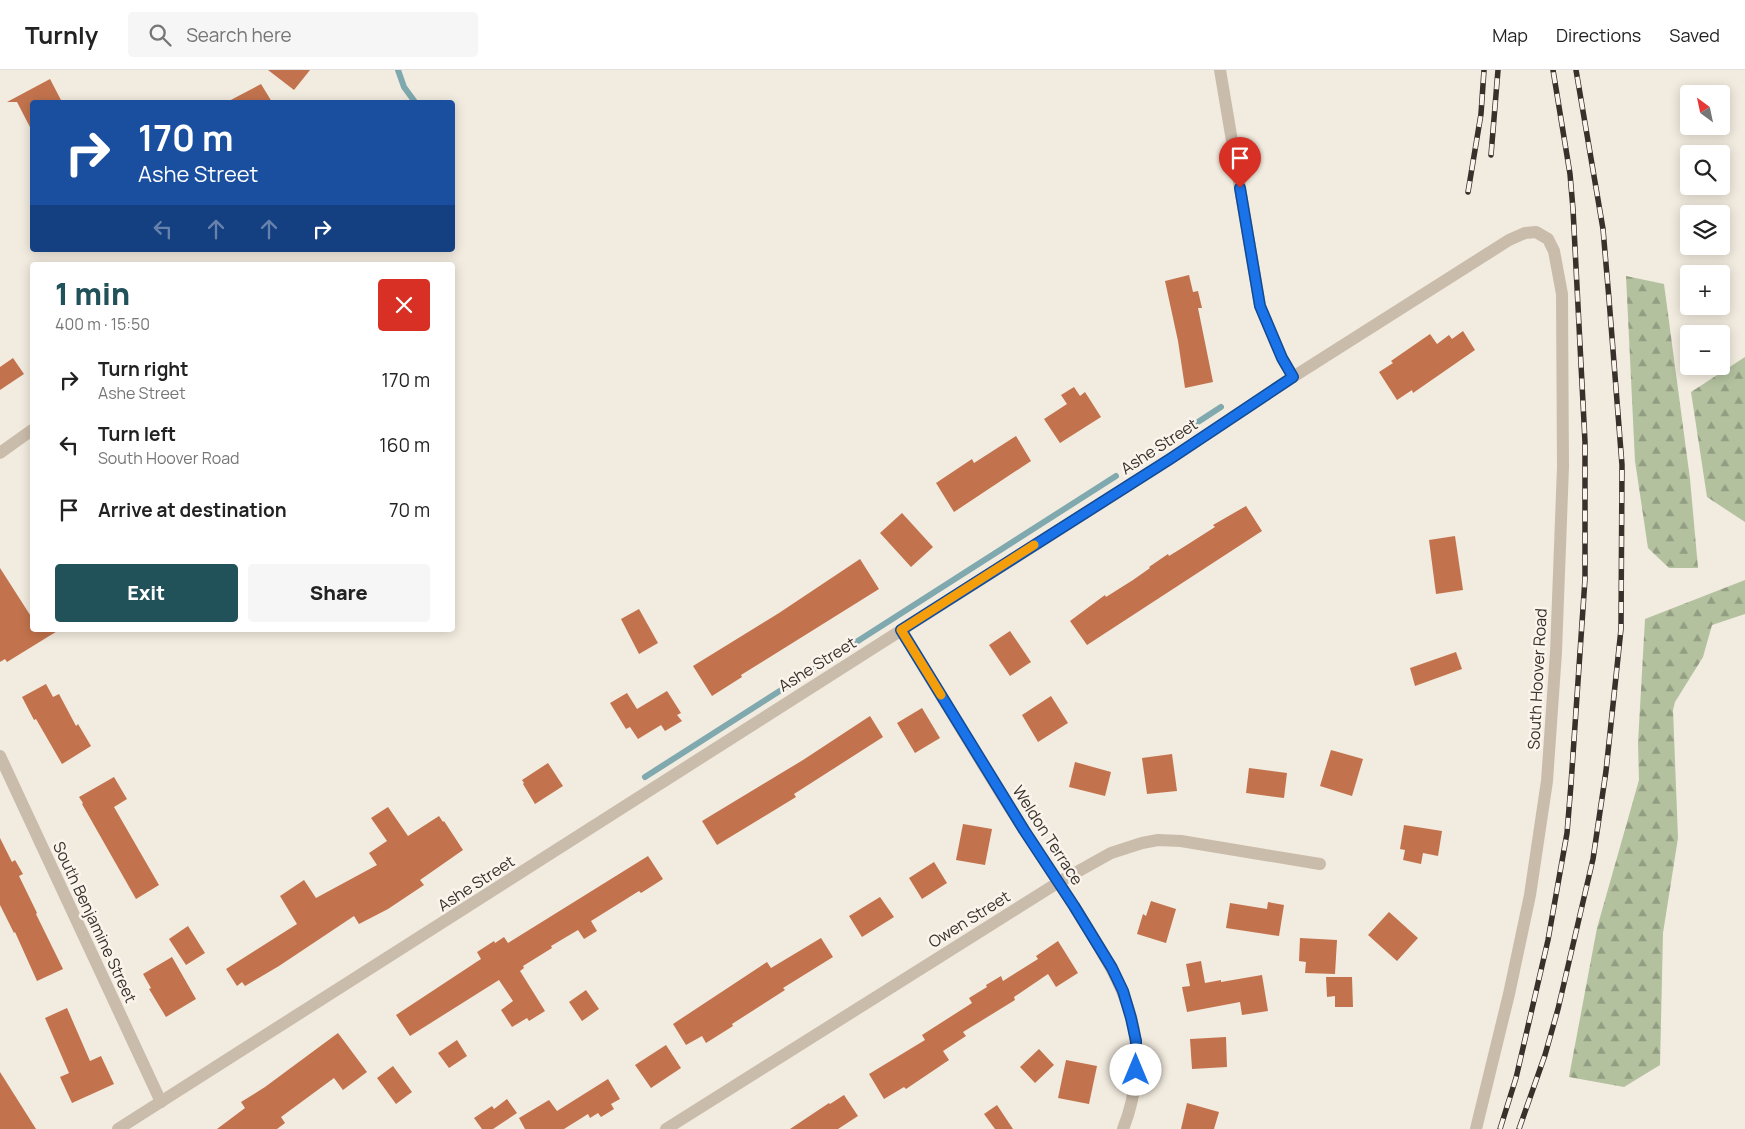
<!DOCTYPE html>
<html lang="en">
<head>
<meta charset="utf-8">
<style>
	body { margin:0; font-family:Manrope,sans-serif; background:#f6f6f6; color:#222; height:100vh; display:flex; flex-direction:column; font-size:19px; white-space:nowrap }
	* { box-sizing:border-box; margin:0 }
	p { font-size:16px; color:#767676 }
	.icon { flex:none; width:28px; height:28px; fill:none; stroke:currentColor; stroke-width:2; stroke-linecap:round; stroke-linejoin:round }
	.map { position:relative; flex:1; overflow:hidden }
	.details { position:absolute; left:30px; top:192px; width:425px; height:370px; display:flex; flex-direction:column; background:#fff; border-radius:5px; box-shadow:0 2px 12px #0003 }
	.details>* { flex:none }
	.guide { position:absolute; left:30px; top:30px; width:425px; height:152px; border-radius:5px; box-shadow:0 2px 12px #0003; background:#1a4fa0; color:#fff; overflow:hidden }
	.needle { width:32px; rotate:327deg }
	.controls { position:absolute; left:1680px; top:15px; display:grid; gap:10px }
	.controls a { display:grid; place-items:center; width:50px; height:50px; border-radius:5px; background:#fff; box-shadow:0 2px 12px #0003; font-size:25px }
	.pin { position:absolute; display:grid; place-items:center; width:42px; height:42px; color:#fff; margin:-51px -21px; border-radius:50% 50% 50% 0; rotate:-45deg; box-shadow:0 0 5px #0007 }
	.pin .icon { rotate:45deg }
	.me { position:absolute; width:55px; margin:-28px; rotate:0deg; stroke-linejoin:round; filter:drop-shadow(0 0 4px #0008) }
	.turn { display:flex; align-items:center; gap:18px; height:105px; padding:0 25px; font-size:22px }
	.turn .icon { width:65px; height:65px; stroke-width:2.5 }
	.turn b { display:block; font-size:35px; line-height:42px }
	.lanes { display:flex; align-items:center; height:48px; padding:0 25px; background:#0003; justify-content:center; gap:25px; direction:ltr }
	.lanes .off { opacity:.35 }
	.round { display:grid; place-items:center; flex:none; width:52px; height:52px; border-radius:5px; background:#f6f6f6 }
	.summary { display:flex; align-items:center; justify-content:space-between; height:85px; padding:0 25px }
	h1 { font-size:30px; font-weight:800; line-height:38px; color:#215159 }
	.cta { display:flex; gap:10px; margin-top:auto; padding:10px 25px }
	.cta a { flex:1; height:58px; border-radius:5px; background:#215159; color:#fff; font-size:20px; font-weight:800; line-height:58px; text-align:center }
	.cta a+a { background:#f6f6f6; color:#222 }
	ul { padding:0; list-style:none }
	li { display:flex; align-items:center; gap:15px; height:65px; padding:0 25px }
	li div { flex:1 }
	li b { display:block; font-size:19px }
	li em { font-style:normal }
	header { display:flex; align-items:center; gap:30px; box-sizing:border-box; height:70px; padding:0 25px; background:#fff; border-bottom:1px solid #e0e0e0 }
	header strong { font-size:24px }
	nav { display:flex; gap:28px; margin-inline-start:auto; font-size:18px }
	.search { width:350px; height:45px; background:#f6f6f6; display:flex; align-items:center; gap:12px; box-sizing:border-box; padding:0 18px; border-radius:5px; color:#767676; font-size:19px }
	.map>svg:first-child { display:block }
	.forest { fill:url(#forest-firs) }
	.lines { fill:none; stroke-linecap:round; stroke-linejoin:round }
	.stream { stroke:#7fa9ae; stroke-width:6 }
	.building { fill:#c2734d }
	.street { stroke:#cabcab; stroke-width:12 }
	.rail-casing { stroke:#38302a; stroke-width:5.5 }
	.rail { stroke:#faf4ec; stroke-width:4; stroke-dasharray:11; stroke-linecap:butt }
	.route-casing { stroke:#114b97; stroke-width:12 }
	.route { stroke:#1a73e8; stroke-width:9 }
	.slow { stroke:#f59e0b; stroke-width:9 }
	.labels { text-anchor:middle; stroke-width:5; stroke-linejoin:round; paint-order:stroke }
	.street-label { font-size:16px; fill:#38302a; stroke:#faf4ec }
</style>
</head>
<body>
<header>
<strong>Turnly</strong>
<div class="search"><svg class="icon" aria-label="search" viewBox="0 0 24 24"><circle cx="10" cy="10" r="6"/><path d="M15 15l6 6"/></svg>Search here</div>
<nav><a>Map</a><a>Directions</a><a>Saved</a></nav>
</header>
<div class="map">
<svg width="1745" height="1059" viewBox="0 0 1745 1059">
	<defs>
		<pattern id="forest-firs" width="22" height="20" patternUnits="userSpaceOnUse" patternTransform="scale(1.25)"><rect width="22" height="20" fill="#b3c19f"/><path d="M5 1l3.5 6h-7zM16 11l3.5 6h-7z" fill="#939d82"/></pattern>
	</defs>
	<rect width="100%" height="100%" fill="#f2ebdf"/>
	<g class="forest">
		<path d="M 1626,206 L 1664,214 L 1690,409 L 1698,498 L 1669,498 L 1648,478 L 1635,391 Z"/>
		<path d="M 1745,287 L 1745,452 L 1707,427 L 1691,322 Z"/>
		<path d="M 1745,510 L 1745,544 L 1712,555 L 1703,587 L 1675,632 L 1673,640 L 1678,768 L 1663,863 L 1660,995 L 1624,1017 L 1569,1007 L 1597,858 L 1639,710 L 1638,673 L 1645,549 Z"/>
	</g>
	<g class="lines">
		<g class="stream">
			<path d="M 398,0 L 404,17 L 415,32"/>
			<path d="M 1158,378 L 1221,337"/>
			<path d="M 645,707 L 1116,406"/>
		</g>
	</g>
	<g class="building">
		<path d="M 268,0 L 310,0 L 294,20 Z"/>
		<path d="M 50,9 L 62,32 L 32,32 L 32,61 L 17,32 L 7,32 Z"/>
		<path d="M 261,14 L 272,32 L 227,32 Z"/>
		<path d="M 1189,205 L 1193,222 L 1198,221 L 1202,238 L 1198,238 L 1213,312 L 1185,318 L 1178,271 L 1165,211 Z"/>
		<path d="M 1463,261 L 1475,280 L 1413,323 L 1412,320 L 1397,330 L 1379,302 L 1393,293 L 1391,291 L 1430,264 L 1437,274 L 1449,265 L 1452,269 Z"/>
		<path d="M 13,288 L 24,304 L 0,320 L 0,297 Z"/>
		<path d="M 1074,317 L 1080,326 L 1085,322 L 1101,347 L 1060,373 L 1044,349 L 1067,334 L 1061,325 Z"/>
		<path d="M 1016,366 L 1031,391 L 954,442 L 936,413 L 972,389 L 974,393 Z"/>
		<path d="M 1246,436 L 1262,461 L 1087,575 L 1070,551 L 1105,525 L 1106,527 L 1133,510 L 1150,498 L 1149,497 L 1168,484 L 1169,486 L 1182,478 L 1215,457 L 1213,455 Z"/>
		<path d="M 902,443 L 933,477 L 911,497 L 880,463 Z"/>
		<path d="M 1455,466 L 1463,520 L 1436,524 L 1429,470 Z"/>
		<path d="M 860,489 L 879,519 L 741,605 L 742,607 L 712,626 L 693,596 L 779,543 Z"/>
		<path d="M 0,498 L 32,548 L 32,560 L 59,560 L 7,592 L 5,589 L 0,592 Z"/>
		<path d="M 639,539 L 658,573 L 639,584 L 621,549 Z"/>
		<path d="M 1010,561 L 1031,592 L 1010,606 L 989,575 Z"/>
		<path d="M 1456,582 L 1462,599 L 1415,616 L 1410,598 Z"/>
		<path d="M 46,614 L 53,627 L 59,624 L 76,656 L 78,654 L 91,676 L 62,694 L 36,649 L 34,650 L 22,627 Z"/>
		<path d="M 667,621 L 681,643 L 677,645 L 682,651 L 665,661 L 661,655 L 638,669 L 630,657 L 626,659 L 610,633 L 627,623 L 637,639 Z"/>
		<path d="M 1051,626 L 1068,653 L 1038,672 L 1022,645 Z"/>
		<path d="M 922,638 L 940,668 L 915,683 L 897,653 Z"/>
		<path d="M 870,646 L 883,667 L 794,724 L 796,727 L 717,775 L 702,751 L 803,690 Z"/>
		<path d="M 1331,680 L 1363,689 L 1352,726 L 1320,716 Z"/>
		<path d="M 1172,684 L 1177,721 L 1147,724 L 1142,688 Z"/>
		<path d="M 1075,692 L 1111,702 L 1105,726 L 1069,717 Z"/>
		<path d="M 548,693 L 563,716 L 535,734 L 523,714 L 524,713 L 522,710 Z"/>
		<path d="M 1249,698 L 1287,703 L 1284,728 L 1246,723 Z"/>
		<path d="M 114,707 L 127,729 L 114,737 L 159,815 L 136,829 L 82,734 L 83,733 L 79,727 Z"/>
		<path d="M 388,737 L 408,766 L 439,746 L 443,752 L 444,751 L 463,780 L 420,810 L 424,815 L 388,839 L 359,854 L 354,846 L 279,896 L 245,916 L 242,912 L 237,916 L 226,899 L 297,854 L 280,826 L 304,810 L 316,828 L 377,795 L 369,783 L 387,771 L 371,748 Z"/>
		<path d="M 963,754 L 992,759 L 985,795 L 956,790 Z"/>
		<path d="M 1404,755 L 1442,761 L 1438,786 L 1423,783 L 1421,794 L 1403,790 L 1405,780 L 1400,779 Z"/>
		<path d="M 0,768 L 12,792 L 15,790 L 23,804 L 19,806 L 37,843 L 36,844 L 63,899 L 37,911 L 15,862 L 14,863 L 0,835 Z"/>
		<path d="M 648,786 L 663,809 L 641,823 L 639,821 L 591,851 L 597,861 L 584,869 L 578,860 L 551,876 L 552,878 L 523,896 L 524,898 L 520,901 L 545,941 L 529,951 L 527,948 L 512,957 L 501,940 L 513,931 L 499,910 L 410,966 L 396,945 L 481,889 L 477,882 L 494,871 L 495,873 L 504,867 L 508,873 Z"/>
		<path d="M 934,792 L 947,813 L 922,829 L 909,808 Z"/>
		<path d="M 880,827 L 894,847 L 862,867 L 849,846 Z"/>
		<path d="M 1151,831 L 1176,839 L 1166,873 L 1137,864 L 1143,844 L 1146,846 Z"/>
		<path d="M 1268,832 L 1284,835 L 1279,866 L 1226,858 L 1230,833 L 1267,839 Z"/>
		<path d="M 1389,842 L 1418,868 L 1397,891 L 1368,865 Z"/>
		<path d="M 188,856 L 205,883 L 186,895 L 169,869 Z"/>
		<path d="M 821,868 L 833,887 L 783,918 L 785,920 L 732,954 L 733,956 L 706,973 L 702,966 L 686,975 L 673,954 L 767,892 L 771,898 Z"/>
		<path d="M 1300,868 L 1337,870 L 1335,904 L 1305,903 L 1306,892 L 1299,891 Z"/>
		<path d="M 1058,871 L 1078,903 L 1056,917 L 1048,904 L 1014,927 L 1015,930 L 963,962 L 966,966 L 943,981 L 949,990 L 906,1019 L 904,1017 L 884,1029 L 869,1004 L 925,970 L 922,965 L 972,933 L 969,928 L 987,917 L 986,915 L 1001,906 L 1003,911 L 1038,889 L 1036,886 Z"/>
		<path d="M 172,887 L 196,929 L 166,947 L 149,919 L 151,918 L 143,904 Z"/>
		<path d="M 1201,891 L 1205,913 L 1221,910 L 1221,912 L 1262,905 L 1268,941 L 1242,945 L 1240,932 L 1187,942 L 1182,917 L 1190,916 L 1186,894 Z"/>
		<path d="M 1326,907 L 1352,907 L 1353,937 L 1335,937 L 1335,926 L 1327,927 Z"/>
		<path d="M 586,920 L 599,939 L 582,951 L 569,932 Z"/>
		<path d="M 67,938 L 90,991 L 101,986 L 114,1014 L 72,1033 L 60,1007 L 69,1003 L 45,948 Z"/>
		<path d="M 338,963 L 367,1002 L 343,1020 L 334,1008 L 281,1047 L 285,1053 L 277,1059 L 217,1059 L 245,1038 L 241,1032 L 265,1017 Z"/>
		<path d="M 1226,967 L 1227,997 L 1192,999 L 1190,969 Z"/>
		<path d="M 457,970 L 467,986 L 449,998 L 438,983 Z"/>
		<path d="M 666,975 L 681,998 L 651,1018 L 635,995 Z"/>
		<path d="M 1039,979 L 1054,995 L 1035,1013 L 1020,997 Z"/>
		<path d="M 1066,990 L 1097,996 L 1089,1034 L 1058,1028 Z"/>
		<path d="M 393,996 L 412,1022 L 396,1034 L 377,1008 Z"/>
		<path d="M 0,1002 L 36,1059 L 0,1059 Z"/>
		<path d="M 608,1009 L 620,1029 L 611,1034 L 614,1039 L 601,1047 L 598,1043 L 590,1048 L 588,1044 L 564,1059 L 525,1059 L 519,1048 L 549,1030 L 557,1041 Z"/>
		<path d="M 844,1025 L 858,1046 L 838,1059 L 790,1059 L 829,1033 L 830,1034 Z"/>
		<path d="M 507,1029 L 517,1043 L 493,1059 L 482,1059 L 474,1048 L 492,1036 L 494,1039 Z"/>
		<path d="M 1187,1033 L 1219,1042 L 1214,1059 L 1181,1059 Z"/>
		<path d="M 997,1035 L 1013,1059 L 995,1059 L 984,1044 Z"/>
	</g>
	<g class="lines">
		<g class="street">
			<path d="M 1220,0 L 1260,236 L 1282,288 L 1293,307"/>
			<path d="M 0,383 L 32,360"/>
			<path d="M 901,560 C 942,626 982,695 1024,760 C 1047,795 1071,830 1092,865 C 1108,892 1123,917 1131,947 C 1141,984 1137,1024 1123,1059"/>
			<path d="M 0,686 L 161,1032"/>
			<path d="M 118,1059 L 1170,389 L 1293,307 L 1509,170 L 1525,163 L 1536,162 L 1548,169 L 1554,181 L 1562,224 L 1563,397 L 1556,582 L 1547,711 L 1530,825 L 1509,924 L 1476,1059"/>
			<path d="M 666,1059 L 1059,812 L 1111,783 L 1142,773 L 1158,770 L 1181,771 L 1320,794"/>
		</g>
		<g class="rail-casing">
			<g id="rail">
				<path d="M 1491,85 L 1498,0"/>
				<path d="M 1468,122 L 1481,44 L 1484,0"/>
				<path d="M 1500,1059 L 1516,1008 L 1548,870 L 1567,763 L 1571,714 L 1585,509 L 1585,372 L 1573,139 L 1570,104 L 1553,0"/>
				<path d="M 1519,1059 L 1545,985 L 1558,939 L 1593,789 L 1606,701 L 1621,559 L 1622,395 L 1609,229 L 1603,159 L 1576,0"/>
			</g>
		</g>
		<use href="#rail" class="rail"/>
	</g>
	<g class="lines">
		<g class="route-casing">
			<path id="route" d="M 1136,1000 L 1136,971 L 1131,948 L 1123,921 L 1112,898 L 1074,836 L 1024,760 L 901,560 L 1170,389 L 1293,307 L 1282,288 L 1260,236 L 1240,118"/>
		</g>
		<use href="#route" class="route"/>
		<path class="slow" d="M 941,625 L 901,560 L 1034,475"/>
	</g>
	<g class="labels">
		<g class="street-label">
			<text transform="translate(1159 376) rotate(-33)" y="6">Ashe Street</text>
			<text transform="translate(817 594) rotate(-32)" y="6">Ashe Street</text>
			<text transform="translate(1537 609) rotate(-87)" y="6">South Hoover Road</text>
			<text transform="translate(1048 765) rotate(57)" y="6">Weldon Terrace</text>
			<text transform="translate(476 813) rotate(-33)" y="6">Ashe Street</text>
			<text transform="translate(969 849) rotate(-32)" y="6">Owen Street</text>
			<text transform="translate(95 852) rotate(65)" y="6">South Benjamine Street</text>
		</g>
	</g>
</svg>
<div class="controls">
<a><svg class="needle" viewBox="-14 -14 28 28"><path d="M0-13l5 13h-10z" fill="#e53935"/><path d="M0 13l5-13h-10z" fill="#767676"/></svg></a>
<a><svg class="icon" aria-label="search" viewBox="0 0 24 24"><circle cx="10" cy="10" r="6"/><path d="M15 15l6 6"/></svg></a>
<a><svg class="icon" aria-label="layers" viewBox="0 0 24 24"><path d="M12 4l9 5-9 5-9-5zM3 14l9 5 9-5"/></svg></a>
<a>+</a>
<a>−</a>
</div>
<div class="pin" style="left:1240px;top:118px;background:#d93025"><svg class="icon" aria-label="arrive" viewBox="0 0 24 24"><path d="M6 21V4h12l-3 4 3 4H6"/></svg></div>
<svg class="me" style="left:1136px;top:1000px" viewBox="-20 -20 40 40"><circle r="19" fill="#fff"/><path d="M0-13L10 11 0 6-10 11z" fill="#1a73e8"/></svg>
<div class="guide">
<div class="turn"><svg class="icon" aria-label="right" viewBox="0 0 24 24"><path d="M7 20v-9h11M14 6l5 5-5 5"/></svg><div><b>170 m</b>Ashe Street</div></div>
<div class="lanes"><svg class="icon off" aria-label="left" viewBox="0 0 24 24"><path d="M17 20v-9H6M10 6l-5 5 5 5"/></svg><svg class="icon off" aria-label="ahead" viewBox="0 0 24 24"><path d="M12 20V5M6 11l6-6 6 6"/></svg><svg class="icon off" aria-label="ahead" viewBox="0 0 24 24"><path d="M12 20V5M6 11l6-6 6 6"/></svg><svg class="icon" aria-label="right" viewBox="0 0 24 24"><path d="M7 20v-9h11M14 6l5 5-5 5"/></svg></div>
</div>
<section class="details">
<div class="summary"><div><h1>1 min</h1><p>400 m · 15:50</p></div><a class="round" style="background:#d93025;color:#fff"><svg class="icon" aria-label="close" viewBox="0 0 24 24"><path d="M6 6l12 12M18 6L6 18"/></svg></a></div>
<ul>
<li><svg class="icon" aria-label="right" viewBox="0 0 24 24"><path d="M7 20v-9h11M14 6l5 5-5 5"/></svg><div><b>Turn right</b><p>Ashe Street</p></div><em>170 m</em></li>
<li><svg class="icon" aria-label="left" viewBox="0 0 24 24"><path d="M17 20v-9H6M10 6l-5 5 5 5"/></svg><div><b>Turn left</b><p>South Hoover Road</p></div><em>160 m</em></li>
<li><svg class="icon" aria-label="arrive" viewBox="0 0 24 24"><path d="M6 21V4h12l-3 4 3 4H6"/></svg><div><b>Arrive at destination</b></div><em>70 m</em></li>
</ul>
<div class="cta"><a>Exit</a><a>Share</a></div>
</section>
</div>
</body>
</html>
